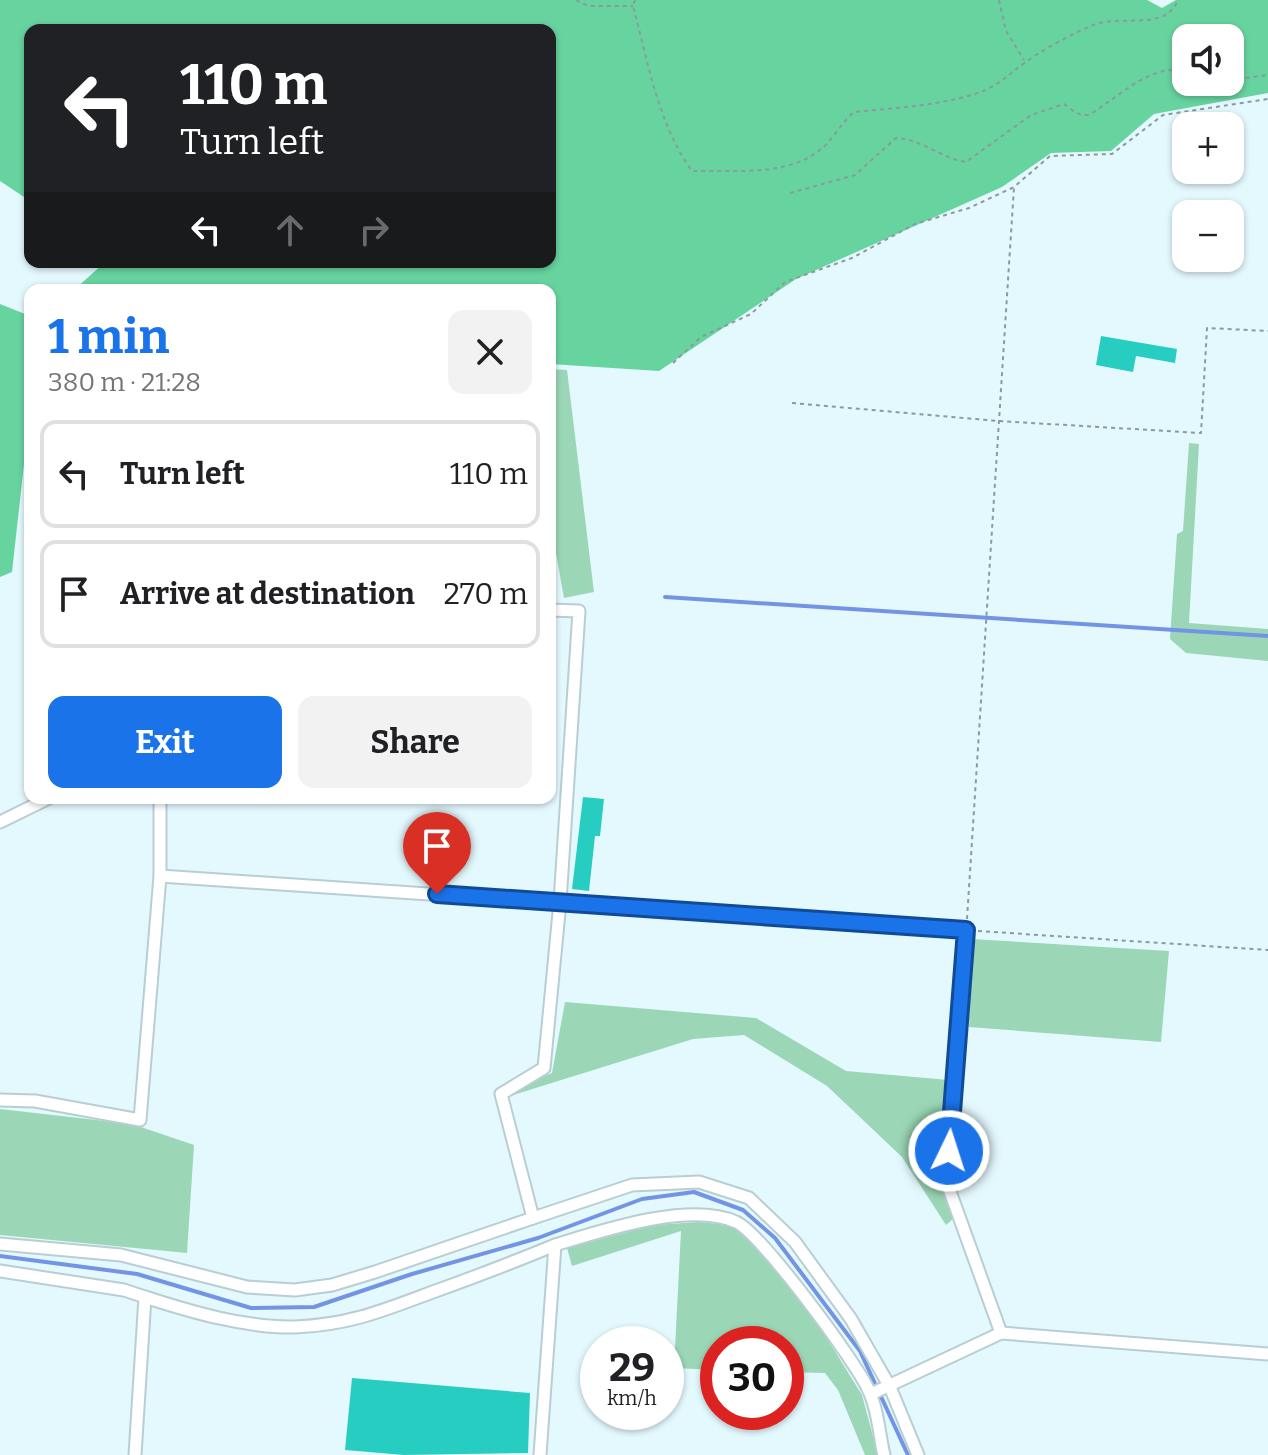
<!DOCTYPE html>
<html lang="en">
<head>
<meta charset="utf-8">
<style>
	body { margin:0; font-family:Bitter,serif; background:#f2f2f2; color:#202124; height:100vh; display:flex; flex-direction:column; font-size:30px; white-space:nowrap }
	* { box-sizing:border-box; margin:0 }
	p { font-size:26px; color:#757577 }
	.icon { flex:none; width:44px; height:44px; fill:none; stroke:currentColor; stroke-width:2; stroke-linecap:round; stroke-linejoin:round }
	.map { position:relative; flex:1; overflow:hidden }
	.details { position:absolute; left:24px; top:284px; width:532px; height:520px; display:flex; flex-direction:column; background:#fff; border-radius:16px; box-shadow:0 2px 6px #0004 }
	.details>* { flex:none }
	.banner { position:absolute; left:24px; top:24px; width:532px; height:244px; border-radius:16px; box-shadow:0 2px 6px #0004; background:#202124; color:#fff; overflow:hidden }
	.controls { position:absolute; left:1172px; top:24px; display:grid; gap:16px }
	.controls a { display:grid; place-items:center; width:72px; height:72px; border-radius:16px; background:#fff; box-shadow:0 2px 6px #0004; font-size:40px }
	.speed { position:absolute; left:580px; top:1326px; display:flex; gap:16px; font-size:40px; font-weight:700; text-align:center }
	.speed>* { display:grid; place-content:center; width:104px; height:104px; border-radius:50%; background:#fff; box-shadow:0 2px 6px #0004; line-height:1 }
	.speed small { font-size:20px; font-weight:400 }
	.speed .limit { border:12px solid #d22; background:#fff; color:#111 }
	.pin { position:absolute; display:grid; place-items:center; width:68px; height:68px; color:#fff; margin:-82px -34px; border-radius:50% 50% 50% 0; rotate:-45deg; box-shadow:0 0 8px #0007 }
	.pin .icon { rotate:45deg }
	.me { position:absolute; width:88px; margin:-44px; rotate:4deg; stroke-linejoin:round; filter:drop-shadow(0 0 6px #0008) }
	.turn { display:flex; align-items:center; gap:28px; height:168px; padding:0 24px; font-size:36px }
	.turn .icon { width:104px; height:104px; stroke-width:2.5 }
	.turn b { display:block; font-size:56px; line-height:68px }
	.lanes { display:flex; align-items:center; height:76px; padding:0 24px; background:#0003; justify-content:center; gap:40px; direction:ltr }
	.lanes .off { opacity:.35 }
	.round { display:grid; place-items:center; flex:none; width:84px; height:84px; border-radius:16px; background:#f2f2f2 }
	.head { display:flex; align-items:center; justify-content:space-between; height:136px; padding:0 24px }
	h1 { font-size:48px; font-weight:700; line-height:60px; color:#1a73e8 }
	.button { display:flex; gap:16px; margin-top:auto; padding:16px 24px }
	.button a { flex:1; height:92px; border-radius:16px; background:#1a73e8; color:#fff; font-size:32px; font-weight:700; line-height:92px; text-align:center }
	.button a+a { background:#f2f2f2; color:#202124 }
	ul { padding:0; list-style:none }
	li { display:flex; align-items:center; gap:24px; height:108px; margin:0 16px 12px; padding:0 8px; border:4px solid #e0e0e0; border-radius:16px }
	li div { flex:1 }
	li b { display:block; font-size:30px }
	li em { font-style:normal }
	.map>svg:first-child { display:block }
	.green { fill:#9bd7b6 }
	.forest { fill:#67d49f; fill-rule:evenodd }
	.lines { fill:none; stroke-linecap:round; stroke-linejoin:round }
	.stream { stroke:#7393e5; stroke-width:4 }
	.building { fill:#27cdc1 }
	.minor-casing { stroke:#b9ced3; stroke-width:15 }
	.path { stroke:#8a9a9d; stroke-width:2; stroke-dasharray:4 4; stroke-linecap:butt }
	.minor { stroke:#fff; stroke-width:11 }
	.route-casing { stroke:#114b97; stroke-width:20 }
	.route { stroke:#1a73e8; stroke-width:14 }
</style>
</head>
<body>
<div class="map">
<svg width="1268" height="1455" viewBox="0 0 1268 1455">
	<rect width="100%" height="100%" fill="#e4f9fe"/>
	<g class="green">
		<path d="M 550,369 L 567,370 L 594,592 L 564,598 L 550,519 Z"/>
		<path d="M 1189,443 L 1199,444 L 1189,623 L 1268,629 L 1268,661 L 1186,653 L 1170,639 L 1177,534 L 1183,531 Z"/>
		<path d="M 972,939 L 1169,951 L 1161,1042 L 969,1027 Z"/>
		<path d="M 565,1002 L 756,1018 L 846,1071 L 949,1080 L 941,1186 L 954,1218 L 946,1225 L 902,1157 L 827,1086 L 744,1035 L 693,1039 L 510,1096 L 513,1090 L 552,1073 Z"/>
		<path d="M 0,1109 L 132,1124 L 194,1145 L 187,1253 L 0,1235 Z"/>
		<path d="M 699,1222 L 731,1225 L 754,1245 L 815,1319 L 862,1395 L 878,1455 L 865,1455 L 838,1390 L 825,1373 L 786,1372 L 786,1344 L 718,1344 L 718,1370 L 674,1368 L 681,1231 L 572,1266 L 567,1248 L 653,1225 Z"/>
	</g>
	<g class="forest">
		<path d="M 0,0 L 1147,0 L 1162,8 L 1176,0 L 1268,0 L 1268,93 L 1154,114 L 1111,151 L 1051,153 L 1002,187 L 796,279 L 659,371 L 550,364 L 550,290 L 74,290 L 105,262 L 550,262 L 550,30 L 30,30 L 30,201 L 0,181 ZM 1186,38 L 1230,38 L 1230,82 L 1186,82 Z"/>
		<path d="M 0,304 L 30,316 L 30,453 L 25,455 L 12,572 L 0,577 Z"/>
	</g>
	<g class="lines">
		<g class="stream">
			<path d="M 665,597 L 1268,636"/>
			<path d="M 0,1256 L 137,1274 L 251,1308 L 314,1307 L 412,1274 L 538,1238 L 642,1199 L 694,1192 L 743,1210 L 775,1238 L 860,1351 L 908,1455"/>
		</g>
	</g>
	<g class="building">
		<path d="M 1101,336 L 1177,349 L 1175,363 L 1136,356 L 1133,372 L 1096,365 Z"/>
		<path d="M 583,797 L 604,799 L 600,836 L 595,836 L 589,891 L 572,889 Z"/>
		<path d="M 352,1378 L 530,1393 L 528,1453 L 404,1455 L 345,1450 Z"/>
	</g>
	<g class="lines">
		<g class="minor-casing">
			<g id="minor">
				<path d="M 550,610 L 579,611 L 560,902 L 544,1068 L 501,1094 L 533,1218 L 632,1185 L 699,1182 L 749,1198 L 795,1242 L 851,1319 L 890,1387 L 918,1455"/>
				<path d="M 0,822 L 49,798"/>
				<path d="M 160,876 L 966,930 L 947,1183 L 1001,1333"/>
				<path d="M 0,1100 L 35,1101 L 140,1120 L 160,876 L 160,798"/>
				<path d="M 0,1244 L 121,1255 L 247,1287 L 295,1290 L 332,1285 L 375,1272 L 533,1218"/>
				<path d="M 0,1271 L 124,1290 L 145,1297 L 135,1455"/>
				<path d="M 145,1297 C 191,1312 246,1328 295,1327 C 348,1325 382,1311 430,1293 C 472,1278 514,1262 555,1245"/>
				<path d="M 871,1394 L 1001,1333 L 1268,1354"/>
				<path d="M 540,1455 L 555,1245 C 601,1231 689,1201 736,1222 C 760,1232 856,1362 868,1389 C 878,1409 879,1434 884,1455"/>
			</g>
		</g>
		<g class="path">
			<path d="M 576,0 L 588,6 L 633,6"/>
			<path d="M 635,0 L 633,6 C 648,62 658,124 692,171 C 733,170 786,177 820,150 C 833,140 841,123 854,112 C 895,108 935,106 975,94 C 998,87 1007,75 1026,62 C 1040,51 1079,30 1096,24 C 1123,15 1166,31 1178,0"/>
			<path d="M 999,0 L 1006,31 L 1024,60"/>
			<path d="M 1230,80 L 1268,75"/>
			<path d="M 1216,82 L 1221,82"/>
			<path d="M 790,193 L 855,175 L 896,138 C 921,139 941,158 966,162 L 1031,115 L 1064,104 C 1071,109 1078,116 1087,115 C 1093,114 1099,108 1104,105 C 1126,90 1158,62 1186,72"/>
			<path d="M 673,363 L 701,337 L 751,314 L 785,282 L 852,258 L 915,224 L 969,208 L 1014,187 L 1050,156 L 1112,154 L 1163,115 L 1268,99"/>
			<path d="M 792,403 L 998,421 L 1201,433 L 1207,328 L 1268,331"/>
			<path d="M 967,919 L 1014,187"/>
			<path d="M 978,931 L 1268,950"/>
		</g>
		<use href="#minor" class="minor"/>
	</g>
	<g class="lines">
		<g class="route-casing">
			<path id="route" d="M 437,894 L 966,930 L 949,1151"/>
		</g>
		<use href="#route" class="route"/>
	</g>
</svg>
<div class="controls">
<a><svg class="icon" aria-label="sound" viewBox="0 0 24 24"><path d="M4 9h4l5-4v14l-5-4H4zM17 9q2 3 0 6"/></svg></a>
<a>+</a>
<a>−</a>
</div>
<div class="speed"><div>29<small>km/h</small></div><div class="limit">30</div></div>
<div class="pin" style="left:437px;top:894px;background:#d93025"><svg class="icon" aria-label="arrive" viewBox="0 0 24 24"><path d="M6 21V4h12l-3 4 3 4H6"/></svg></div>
<svg class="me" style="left:949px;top:1151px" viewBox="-20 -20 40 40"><circle r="17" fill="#1a73e8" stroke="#fff" stroke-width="3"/><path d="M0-11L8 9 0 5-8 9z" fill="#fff"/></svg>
<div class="banner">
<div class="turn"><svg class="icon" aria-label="left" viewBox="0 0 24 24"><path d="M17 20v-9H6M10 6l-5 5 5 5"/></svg><div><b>110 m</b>Turn left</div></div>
<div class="lanes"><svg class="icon" aria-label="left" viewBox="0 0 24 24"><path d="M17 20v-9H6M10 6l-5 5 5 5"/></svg><svg class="icon off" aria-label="ahead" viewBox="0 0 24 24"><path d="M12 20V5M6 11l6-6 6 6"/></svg><svg class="icon off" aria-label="right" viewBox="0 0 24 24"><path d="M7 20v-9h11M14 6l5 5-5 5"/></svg></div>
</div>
<section class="details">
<div class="head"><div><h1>1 min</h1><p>380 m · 21:28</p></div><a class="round"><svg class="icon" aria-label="close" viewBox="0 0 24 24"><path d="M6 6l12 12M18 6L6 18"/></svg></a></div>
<ul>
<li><svg class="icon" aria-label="left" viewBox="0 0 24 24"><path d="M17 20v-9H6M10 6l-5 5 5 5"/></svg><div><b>Turn left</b></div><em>110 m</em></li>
<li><svg class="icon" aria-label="arrive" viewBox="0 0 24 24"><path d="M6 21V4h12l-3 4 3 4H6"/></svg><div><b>Arrive at destination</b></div><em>270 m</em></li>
</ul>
<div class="button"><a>Exit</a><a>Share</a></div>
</section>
</div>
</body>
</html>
